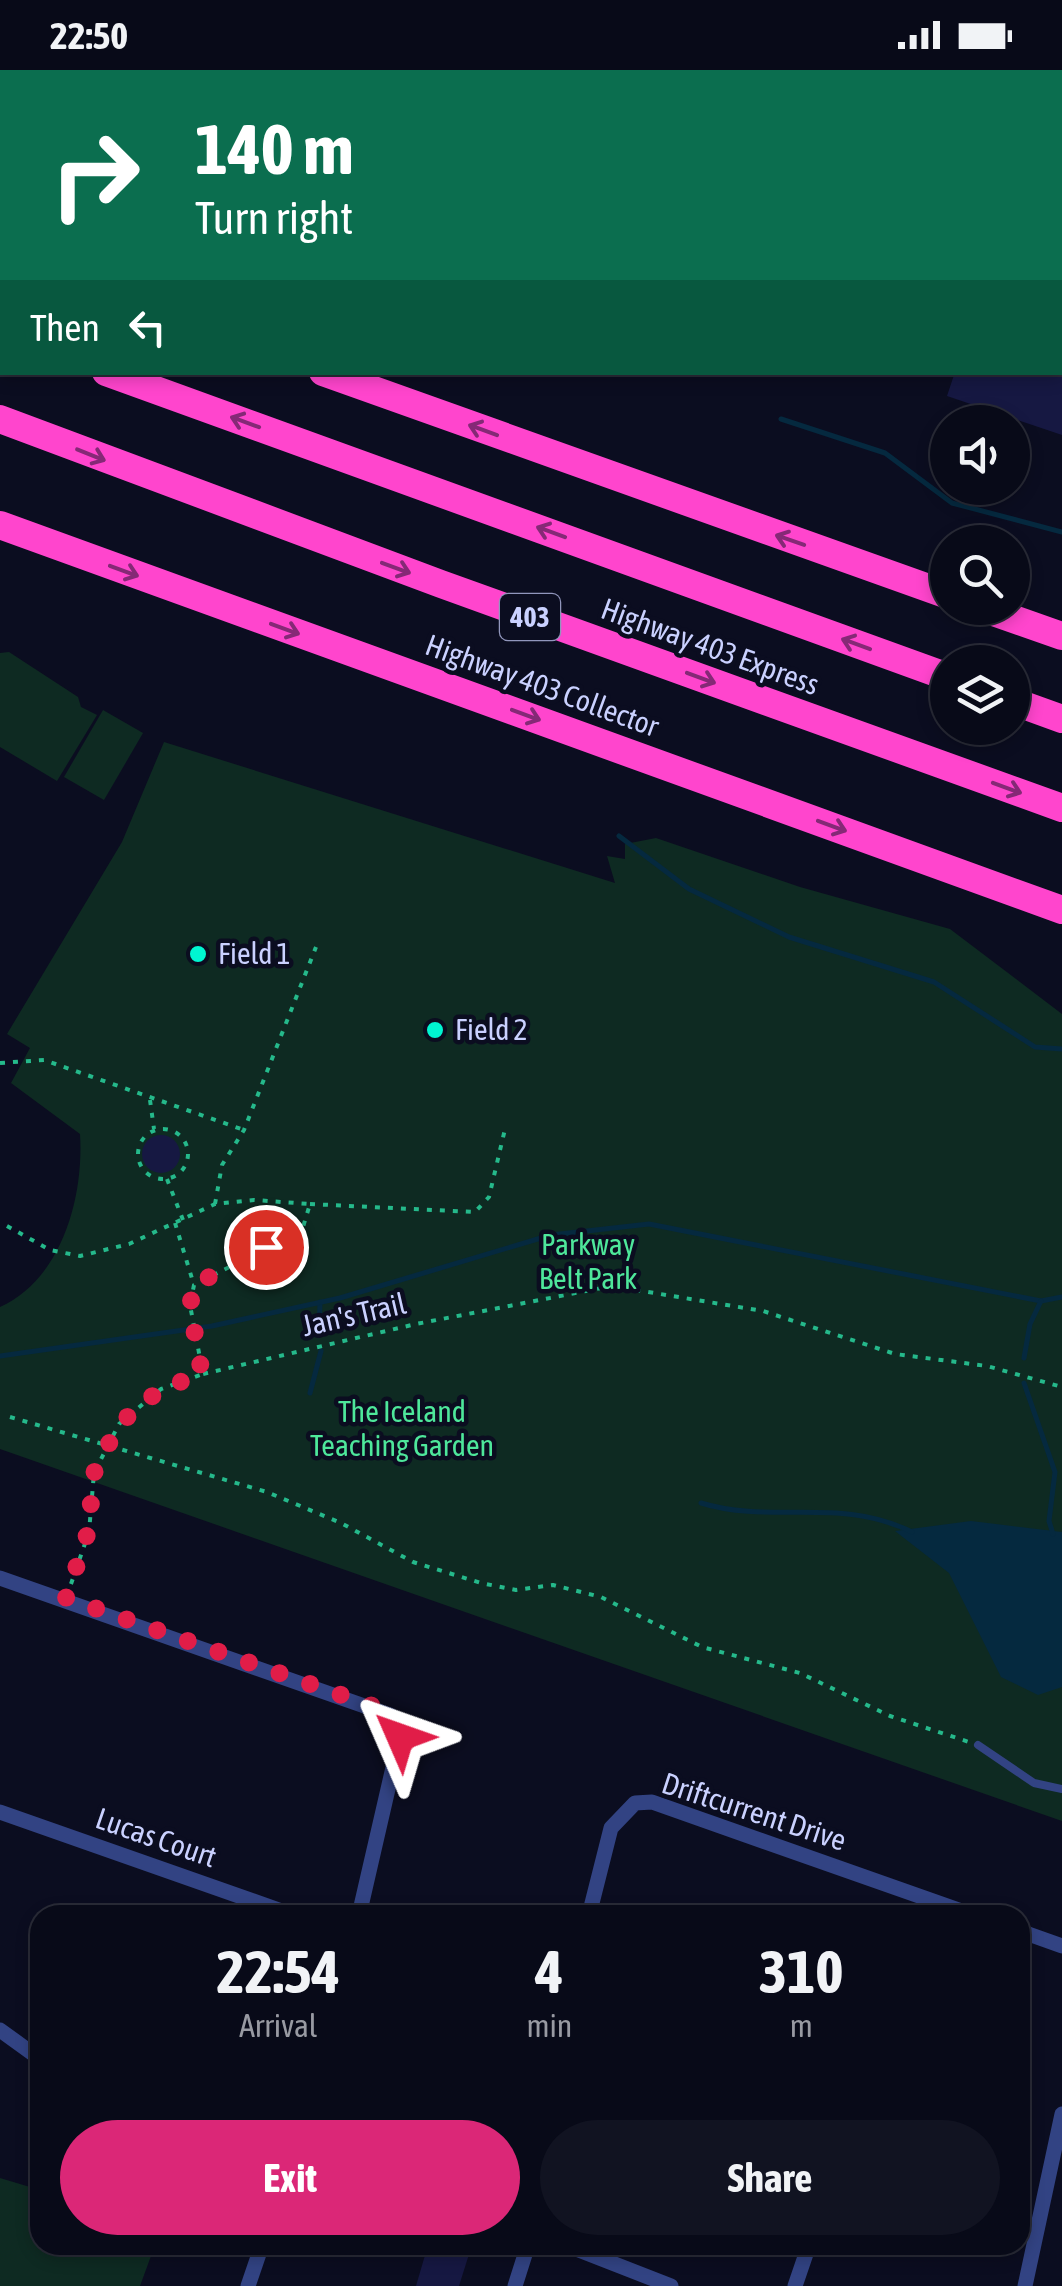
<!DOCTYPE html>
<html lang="en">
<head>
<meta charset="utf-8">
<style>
	body { margin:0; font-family:"Asap Condensed",sans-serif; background:#111321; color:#f1f3f6; height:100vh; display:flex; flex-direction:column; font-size:38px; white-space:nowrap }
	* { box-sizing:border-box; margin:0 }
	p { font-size:32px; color:#989aa2 }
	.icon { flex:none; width:55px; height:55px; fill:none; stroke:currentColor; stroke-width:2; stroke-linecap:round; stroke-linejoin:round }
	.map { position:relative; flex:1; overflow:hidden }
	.side { position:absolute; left:30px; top:1835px; width:1000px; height:350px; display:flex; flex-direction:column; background:#080a18; border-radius:30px; box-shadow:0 5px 15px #0003,0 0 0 2px #292b37 }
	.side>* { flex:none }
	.banner { position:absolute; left:0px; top:0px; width:1062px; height:305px; box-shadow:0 5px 15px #0003,0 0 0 2px #292b37; background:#0b6e4f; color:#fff; overflow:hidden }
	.fabs { position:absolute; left:930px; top:335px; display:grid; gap:20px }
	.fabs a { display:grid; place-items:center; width:100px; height:100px; border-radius:50%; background:#080a18; box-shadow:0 5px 15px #0003,0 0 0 2px #292b37; font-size:50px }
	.pin { position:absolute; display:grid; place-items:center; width:85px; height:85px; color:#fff; margin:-42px; border:5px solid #fff; border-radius:50%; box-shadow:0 2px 10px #0007 }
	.me { position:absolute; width:110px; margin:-55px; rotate:313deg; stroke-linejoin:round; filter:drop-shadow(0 0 8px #0008) }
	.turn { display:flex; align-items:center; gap:35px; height:210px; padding:0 30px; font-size:45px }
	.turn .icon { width:130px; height:130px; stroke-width:2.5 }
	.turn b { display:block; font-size:70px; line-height:85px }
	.then { display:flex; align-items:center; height:95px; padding:0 30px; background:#0003; gap:20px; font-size:38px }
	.eta { display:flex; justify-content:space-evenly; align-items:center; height:170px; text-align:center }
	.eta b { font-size:60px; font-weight:700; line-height:70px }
	.cta { display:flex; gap:20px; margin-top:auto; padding:20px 30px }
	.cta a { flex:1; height:115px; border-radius:60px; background:#db2777; color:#fff; font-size:40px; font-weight:700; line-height:115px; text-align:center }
	.cta a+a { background:#111321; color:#f1f3f6 }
	.status { display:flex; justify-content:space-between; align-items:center; height:70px; padding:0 50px; background:#080a18; direction:ltr }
	.status svg { height:28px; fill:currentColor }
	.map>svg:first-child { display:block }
	.green { fill:#0e2a22 }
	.water { fill:#05293f }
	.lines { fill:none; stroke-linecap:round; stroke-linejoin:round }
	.stream { stroke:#05293f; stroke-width:5 }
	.building { fill:#161842 }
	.path { stroke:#25b98b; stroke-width:4; stroke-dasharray:5 8; stroke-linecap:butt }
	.service { stroke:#324383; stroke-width:8 }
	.minor { stroke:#324383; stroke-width:15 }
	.motorway { stroke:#ff45cd; stroke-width:28 }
	.oneway { stroke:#852976 }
	.route { stroke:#e11d48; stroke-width:18; stroke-dasharray:0 32.4 }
	.poi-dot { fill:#00f5d1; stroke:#0b0d20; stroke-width:4 }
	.labels { text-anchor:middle; stroke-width:9; stroke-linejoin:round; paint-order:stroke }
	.shield { fill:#0b0d20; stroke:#9196bc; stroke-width:2.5 }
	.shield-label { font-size:28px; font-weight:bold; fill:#cad1ff }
	.street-label { font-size:30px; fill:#cad1ff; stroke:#0b0d20 }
	.poi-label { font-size:30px; fill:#cad1ff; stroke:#0b0d20; text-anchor:start }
	.park-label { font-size:30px; fill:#4ee79b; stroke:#0b0d20 }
</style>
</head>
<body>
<div class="status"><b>22:50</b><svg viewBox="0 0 49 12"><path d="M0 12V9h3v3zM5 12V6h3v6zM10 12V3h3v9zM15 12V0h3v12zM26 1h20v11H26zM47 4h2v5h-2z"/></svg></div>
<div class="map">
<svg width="1062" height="2216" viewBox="0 0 1062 2216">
	<rect width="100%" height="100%" fill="#0b0d20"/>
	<g class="green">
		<path d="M 9,582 L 78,627 L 81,637 L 97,645 L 57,711 L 0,677 L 0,583 Z"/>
		<path d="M 103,640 L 143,663 L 104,730 L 64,707 Z"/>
		<path d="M 164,672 L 615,813 L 607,786 L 625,789 L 625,774 L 656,768 L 800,817 L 950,859 L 1062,944 L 1062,1751 L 0,1379 L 0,1237 C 62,1209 84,1127 80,1064 L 11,1013 L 30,978 L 7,964 L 122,772 Z"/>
		<path d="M 0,2108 L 40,2120 L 40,2175 L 155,2175 L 140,2216 L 0,2216 Z"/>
	</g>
	<path class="water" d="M 971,1451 L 1062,1462 L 1062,1617 L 1038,1625 L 1001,1607 L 949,1503 L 895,1461 Z"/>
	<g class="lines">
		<g class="stream">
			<path d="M 781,349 L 885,383 L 952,433 L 1062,462"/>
			<path d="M 619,766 L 689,819 L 789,867 L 934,912 L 1035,977 L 1062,979"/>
			<path d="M 319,1263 L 320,1232"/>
			<path d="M 0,1286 L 212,1256 L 340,1228 L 551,1165 L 649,1154 L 1041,1231 L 1062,1227"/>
			<path d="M 1024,1288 L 1030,1254 L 1041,1231"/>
			<path d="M 1024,1313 L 1055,1402 L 1049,1451 L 1053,1464"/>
			<path d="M 310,1323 L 321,1281"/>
			<path d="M 701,1433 C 773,1455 839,1426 912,1462"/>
		</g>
	</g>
	<g class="building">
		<path d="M 955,302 L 1062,302 L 1062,365 L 947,326 Z"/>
		<circle cx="161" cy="1084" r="19"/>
		<path d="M 428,2175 L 470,2181 L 459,2216 L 416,2216 Z"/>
	</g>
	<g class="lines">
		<g class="path">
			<path d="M 0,993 L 44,990 L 244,1060"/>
			<path d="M 150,1030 L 154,1059"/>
			<circle cx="163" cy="1084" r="25"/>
			<path d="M 167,1109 L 183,1150"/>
			<path d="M 215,1134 L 222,1095 L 244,1060 L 316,877"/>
			<path d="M 310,1134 L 475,1142 L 489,1127 L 505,1059"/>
			<path d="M 175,1153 L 194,1215"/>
			<path d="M 7,1156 L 50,1180 L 80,1186 L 129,1174 L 215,1134 L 254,1130 L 310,1134 L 303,1157 L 296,1163 L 194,1215 L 190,1235 L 203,1304 L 416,1254 L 612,1216 L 763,1241 L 895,1284 L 987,1296 L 1062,1317"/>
			<path d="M 10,1347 L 267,1422 L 341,1453 L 413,1492 L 481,1513 L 516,1520 L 553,1515 L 601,1527 L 702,1577 L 800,1603 L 890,1646 L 969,1672"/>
			<path d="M 71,1514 L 89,1462 L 94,1403 L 119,1354 L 161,1319 L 203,1304"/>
		</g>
		<path class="service" d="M 978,1675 L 1034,1713 L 1062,1719"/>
		<g class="minor">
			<path d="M 958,0 L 964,2"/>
			<path d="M 1060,42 L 1062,43"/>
			<path d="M 0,1508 L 390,1645 L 400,1667 L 359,1845"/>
			<path d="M 0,1742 L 293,1845"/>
			<path d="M 589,1845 L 611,1758 L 635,1733 L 652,1732 L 973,1845"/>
			<path d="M 1020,1861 L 1062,1876"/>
			<path d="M 0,1960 L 40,1989"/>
			<path d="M 566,2175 L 671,2216"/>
			<path d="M 248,2216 L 262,2175"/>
			<path d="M 515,2216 L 528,2175"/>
			<path d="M 795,2216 L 809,2175"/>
			<path d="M 1025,2216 L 1062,2044"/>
		</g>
		<g class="motorway">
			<path d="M 0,185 L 2,186"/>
			<path d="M 0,265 L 2,265"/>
			<path d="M 106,302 L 948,607"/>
			<path d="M 323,302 L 948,525"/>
			<path d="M 0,349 L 441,514 L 1062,738"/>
			<path d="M 0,455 L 1062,840"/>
			<path d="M 982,538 L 1062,566"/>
			<path d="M 1012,631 L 1062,649"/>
		</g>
	</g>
	<defs><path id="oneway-shaft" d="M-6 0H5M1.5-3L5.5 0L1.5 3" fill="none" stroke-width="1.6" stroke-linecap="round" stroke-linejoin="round" transform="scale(2.5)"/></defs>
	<g class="oneway">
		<use href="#oneway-shaft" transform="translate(245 352) rotate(-160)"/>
		<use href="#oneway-shaft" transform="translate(483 360) rotate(-160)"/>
		<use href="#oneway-shaft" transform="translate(91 385) rotate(22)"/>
		<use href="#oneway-shaft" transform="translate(551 462) rotate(-160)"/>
		<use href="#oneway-shaft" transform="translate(790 470) rotate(-161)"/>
		<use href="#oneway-shaft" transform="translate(396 498) rotate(20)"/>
		<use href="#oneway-shaft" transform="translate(124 501) rotate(20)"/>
		<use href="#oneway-shaft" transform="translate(285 559) rotate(20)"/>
		<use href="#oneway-shaft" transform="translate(856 574) rotate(-160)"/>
		<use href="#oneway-shaft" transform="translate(701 608) rotate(20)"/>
		<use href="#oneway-shaft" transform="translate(526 645) rotate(20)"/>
		<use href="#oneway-shaft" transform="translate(1007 718) rotate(20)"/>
		<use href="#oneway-shaft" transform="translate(832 756) rotate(20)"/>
	</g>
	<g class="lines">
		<path class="route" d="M 266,1177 L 194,1215 L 190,1236 L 202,1304 L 161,1319 L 119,1354 L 94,1403 L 88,1462 L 66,1528 L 384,1640 L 400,1667"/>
	</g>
	<g class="poi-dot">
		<circle cx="198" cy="884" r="10"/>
		<circle cx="435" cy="960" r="10"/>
	</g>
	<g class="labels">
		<rect class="shield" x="500" y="524" width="60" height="46" rx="8"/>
		<g class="shield-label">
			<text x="530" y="557">403</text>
		</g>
		<g class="street-label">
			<text transform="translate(710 577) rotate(20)" y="10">Highway 403 Express</text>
			<text transform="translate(542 616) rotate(20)" y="10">Highway 403 Collector</text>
			<text transform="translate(354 1245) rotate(-13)" y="10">Jan's Trail</text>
			<text transform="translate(754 1742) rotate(18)" y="10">Driftcurrent Drive</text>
			<text transform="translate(156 1768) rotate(19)" y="10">Lucas Court</text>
		</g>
		<g class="poi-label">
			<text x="218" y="894">Field 1</text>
			<text x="455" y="970">Field 2</text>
		</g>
		<g class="park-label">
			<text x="588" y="1185">Parkway<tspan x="588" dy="34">Belt Park</tspan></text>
			<text x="402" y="1352">The Iceland<tspan x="402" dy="34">Teaching Garden</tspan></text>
		</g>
	</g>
</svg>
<div class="fabs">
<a><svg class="icon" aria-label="sound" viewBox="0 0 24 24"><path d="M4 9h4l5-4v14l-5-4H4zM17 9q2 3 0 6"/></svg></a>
<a><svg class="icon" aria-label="search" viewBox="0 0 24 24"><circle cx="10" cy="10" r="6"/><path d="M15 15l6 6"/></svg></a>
<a><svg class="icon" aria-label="layers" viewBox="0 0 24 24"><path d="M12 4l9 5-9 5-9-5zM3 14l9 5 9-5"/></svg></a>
</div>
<div class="pin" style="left:266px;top:1177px;background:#d93025"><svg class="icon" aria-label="arrive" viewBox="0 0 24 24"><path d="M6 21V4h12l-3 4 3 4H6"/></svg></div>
<svg class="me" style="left:400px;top:1667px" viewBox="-20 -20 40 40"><path d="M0-17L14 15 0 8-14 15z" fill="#e11d48" stroke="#fff" stroke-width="4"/></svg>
<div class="banner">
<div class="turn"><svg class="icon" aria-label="right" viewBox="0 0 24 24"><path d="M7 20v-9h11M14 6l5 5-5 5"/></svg><div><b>140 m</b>Turn right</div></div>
<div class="then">Then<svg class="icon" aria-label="left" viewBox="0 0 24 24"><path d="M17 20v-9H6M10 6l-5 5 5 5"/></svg></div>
</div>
<section class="side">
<div class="eta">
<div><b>22:54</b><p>Arrival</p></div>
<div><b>4</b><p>min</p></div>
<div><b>310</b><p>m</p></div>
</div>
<div class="cta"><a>Exit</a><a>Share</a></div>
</section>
</div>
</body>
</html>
